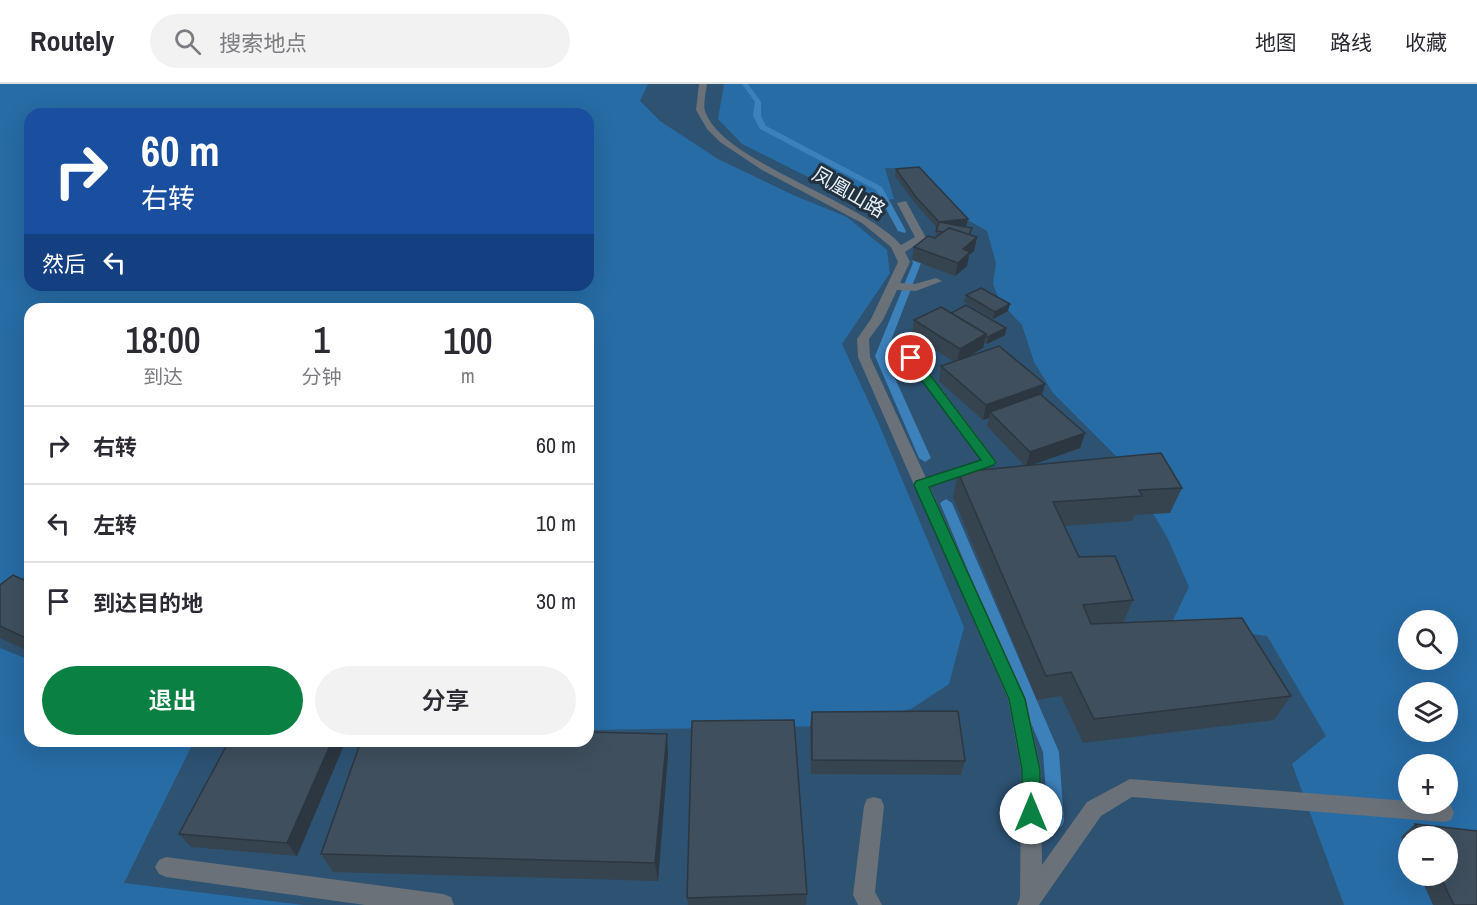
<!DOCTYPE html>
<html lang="zh">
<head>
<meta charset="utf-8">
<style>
	body { margin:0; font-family:"Archivo Narrow","Noto Sans SC",sans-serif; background:#f2f2f3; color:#2b2b33; height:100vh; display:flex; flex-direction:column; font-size:22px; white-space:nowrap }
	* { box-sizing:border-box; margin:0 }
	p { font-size:20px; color:#7c7c81 }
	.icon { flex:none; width:33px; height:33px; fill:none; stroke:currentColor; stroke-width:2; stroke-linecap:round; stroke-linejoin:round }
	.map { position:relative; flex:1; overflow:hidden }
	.side { position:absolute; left:24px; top:219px; width:570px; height:444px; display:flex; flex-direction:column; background:#fff; border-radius:18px; box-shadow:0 6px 24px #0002 }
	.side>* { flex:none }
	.top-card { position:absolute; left:24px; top:24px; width:570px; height:183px; border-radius:18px; box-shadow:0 6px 24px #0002; background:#1a4fa0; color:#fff; overflow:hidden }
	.controls { position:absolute; left:1398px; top:526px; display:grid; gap:12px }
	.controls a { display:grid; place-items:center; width:60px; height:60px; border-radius:50%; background:#fff; box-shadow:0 6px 24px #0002; font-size:30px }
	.pin { position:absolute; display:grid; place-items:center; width:51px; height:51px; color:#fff; margin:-26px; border:3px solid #fff; border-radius:50%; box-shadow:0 2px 6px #0007 }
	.me { position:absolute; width:66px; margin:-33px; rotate:0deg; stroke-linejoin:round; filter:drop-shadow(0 0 4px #0008) }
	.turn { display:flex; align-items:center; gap:21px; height:126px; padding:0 18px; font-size:27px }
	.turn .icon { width:78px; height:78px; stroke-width:2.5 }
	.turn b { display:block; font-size:42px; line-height:51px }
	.then { display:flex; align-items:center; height:57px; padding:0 18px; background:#0003; gap:12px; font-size:22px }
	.eta { display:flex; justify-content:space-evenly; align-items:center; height:102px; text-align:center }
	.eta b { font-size:36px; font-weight:600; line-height:42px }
	.primary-button { display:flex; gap:12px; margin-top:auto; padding:12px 18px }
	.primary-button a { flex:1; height:69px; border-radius:36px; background:#0b8043; color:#fff; font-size:24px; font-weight:600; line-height:69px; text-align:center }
	.primary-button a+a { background:#f2f2f3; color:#2b2b33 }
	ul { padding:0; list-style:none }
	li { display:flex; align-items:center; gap:18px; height:78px; padding:0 18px; border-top:2px solid #e1e1e2 }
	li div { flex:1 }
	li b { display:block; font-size:22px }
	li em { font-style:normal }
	header { display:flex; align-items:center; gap:36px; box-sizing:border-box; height:84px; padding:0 30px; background:#fff; border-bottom:2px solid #e1e1e2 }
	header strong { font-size:28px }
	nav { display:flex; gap:33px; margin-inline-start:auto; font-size:21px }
	.search { width:420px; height:54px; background:#f2f2f3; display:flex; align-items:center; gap:15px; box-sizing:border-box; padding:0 21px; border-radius:33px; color:#7c7c81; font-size:22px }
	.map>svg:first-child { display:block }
	.green { fill:#2d5272; fill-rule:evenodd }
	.forest { fill:#276ca5; fill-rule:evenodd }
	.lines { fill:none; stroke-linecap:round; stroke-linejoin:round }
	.stream { fill:#3d81bb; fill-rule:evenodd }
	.minor { fill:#6a7178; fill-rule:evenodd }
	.wall { fill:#364450 }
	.shaded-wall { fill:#2c3741 }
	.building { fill:#3f4f5d; stroke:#2c3741; stroke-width:1.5 }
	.route { fill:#0b8043; stroke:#07532c; stroke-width:1.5 }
	.labels { text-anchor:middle; stroke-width:6; stroke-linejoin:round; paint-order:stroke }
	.street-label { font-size:20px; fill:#e8f2fb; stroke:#23323f }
</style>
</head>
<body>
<header>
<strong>Routely</strong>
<div class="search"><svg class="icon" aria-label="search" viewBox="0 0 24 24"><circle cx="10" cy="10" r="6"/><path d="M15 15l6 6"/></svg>搜索地点</div>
<nav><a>地图</a><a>路线</a><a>收藏</a></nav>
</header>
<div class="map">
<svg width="1477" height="821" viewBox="0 0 1477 821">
	<rect width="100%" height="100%" fill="#23323f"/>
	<path class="green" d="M 0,0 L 1477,0 L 1477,821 L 0,821 ZM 30,30 L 588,30 L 588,201 L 30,201 ZM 30,225 L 588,225 L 588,657 L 30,657 ZM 1408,537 L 1448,537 L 1448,576 L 1408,576 ZM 1408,609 L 1448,609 L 1448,648 L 1408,648 ZM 1408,681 L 1448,681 L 1448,720 L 1408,720 ZM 1408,753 L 1448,753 L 1448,792 L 1408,792 Z"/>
	<g class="forest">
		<path d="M 0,0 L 648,0 L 640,17 L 660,37 L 718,75 L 793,111 L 847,133 L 887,166 L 890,189 L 842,260 L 878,338 L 964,543 L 949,600 L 911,625 L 839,642 L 588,646 L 588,225 L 30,225 L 30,492 L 27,490 L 0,516 ZM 30,30 L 588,30 L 588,201 L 30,201 Z"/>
		<path d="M 724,0 L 1477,0 L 1477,821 L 1344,821 L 1292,680 L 1326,652 L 1267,552 L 1171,540 L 1189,503 L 1167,453 L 1123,379 L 1053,309 L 1034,278 L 1022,241 L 1000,218 L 993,200 L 996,179 L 987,147 L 952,127 L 914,85 L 885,84 L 894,115 L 860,119 L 742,60 L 718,35 ZM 1408,537 L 1448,537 L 1448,576 L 1408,576 ZM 1408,609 L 1448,609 L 1448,648 L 1408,648 ZM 1408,681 L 1448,681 L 1448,720 L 1408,720 ZM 1408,753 L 1448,753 L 1448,792 L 1408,792 Z"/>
		<path d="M 0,564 L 30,576 L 30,657 L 194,657 L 124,799 L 304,821 L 0,821 Z"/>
	</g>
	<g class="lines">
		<g class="stream">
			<path d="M 742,0 L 748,0 L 761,18 L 761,32 L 766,42 L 882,103 L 906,147 L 905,149 L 898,147 L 876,106 L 760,45 L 753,32 L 755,18 Z"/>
			<path d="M 916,173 L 919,174 L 921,179 L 885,272 L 931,374 L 925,378 L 919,374 L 875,272 L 913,179 L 912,176 Z"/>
			<path d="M 946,415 L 952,419 L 1059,668 L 1064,737 L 1062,742 L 1056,745 L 1050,742 L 1048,737 L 1043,668 L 940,419 Z"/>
		</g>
		<g class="minor">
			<path d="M 699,0 L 707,0 C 706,8 703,20 705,27 C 722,78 861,116 901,161 L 915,153 L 897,119 L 906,117 L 926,154 L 905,168 L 910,178 L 900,199 L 915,200 L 936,194 L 942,197 L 916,207 L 897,206 L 883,236 L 869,255 L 870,273 L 926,394 L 981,376 L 905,274 L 911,270 L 916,271 L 997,378 L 995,381 L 930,403 L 1026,615 L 1041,686 L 1042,781 L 1087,718 L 1130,695 L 1408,717 L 1408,720 L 1445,720 L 1451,722 L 1454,729 L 1451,736 L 1444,738 L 1132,713 L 1101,732 L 1039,821 L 1017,821 L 1020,814 L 1021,686 L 1008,615 L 858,273 L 857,255 L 871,235 L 898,178 L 891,163 L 862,139 L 762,86 L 720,58 L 707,45 L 696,26 Z"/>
			<path d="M 874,713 L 881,715 L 884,722 L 875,808 L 882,821 L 858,821 L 853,811 L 864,722 L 867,715 Z"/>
			<path d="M 166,773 L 443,810 L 451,813 L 454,821 L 365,821 L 166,793 L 159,790 L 155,783 L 159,776 Z"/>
		</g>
	</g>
	<g class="wall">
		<path d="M 896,85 L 966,142 L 962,142 L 970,151 L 977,153 L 974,167 L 969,171 L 967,182 L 955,192 L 912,176 L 914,163 L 935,154 L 937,144 L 915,119 L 895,92 Z"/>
		<path d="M 966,211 L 1008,227 L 993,235 L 964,218 Z"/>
		<path d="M 951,229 L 1006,244 L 1005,251 L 987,260 L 984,259 L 983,264 L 967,273 L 1042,311 L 1085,349 L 1080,364 L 1030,381 L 1182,404 L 1170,429 L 1135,431 L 1132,437 L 1064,442 L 1079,473 L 1133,516 L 1123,539 L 1291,612 L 1274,636 L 1083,659 L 1061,612 L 1037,616 L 953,413 L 958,388 L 1025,382 L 987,342 L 989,334 L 983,336 L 939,297 L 941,282 L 954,278 L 912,250 L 914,236 Z"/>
		<path d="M 30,499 L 30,568 L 0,554 L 0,501 Z"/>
		<path d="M 812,628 L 965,677 L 961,691 L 811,690 L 810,642 Z"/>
		<path d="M 229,657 L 341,657 L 344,661 L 297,772 L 191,763 L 179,750 Z"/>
		<path d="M 668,670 L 658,797 L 333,788 L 321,770 Z"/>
		<path d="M 1415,740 L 1477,747 L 1477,821 L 1433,821 L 1420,792 L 1448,792 L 1448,753 L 1408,753 L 1408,768 L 1401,753 Z"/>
		<path d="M 807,810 L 806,821 L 688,821 L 687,814 Z"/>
	</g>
	<g class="shaded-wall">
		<path d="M 968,135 L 966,142 L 938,145 L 939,138 Z"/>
		<path d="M 977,153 L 974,167 L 969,171 L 967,182 L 955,192 L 958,179 L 963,165 Z"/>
		<path d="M 1010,220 L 1008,227 L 993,235 L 995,228 Z"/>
		<path d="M 1006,244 L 1005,251 L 987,260 L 988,253 Z"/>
		<path d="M 986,250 L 983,264 L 957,279 L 960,265 Z"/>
		<path d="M 1045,300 L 1041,314 L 990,328 L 989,334 L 983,336 L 986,321 Z"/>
		<path d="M 1085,349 L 1080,364 L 1026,383 L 1030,368 Z"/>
		<path d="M 667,650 L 668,670 L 658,797 L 655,779 Z"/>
		<path d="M 332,657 L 341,657 L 344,661 L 297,772 L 287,759 Z"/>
	</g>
	<g class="building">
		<path d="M 919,83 L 968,135 L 939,138 L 916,113 L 896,85 Z"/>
		<path d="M 939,138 L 972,144 L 969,151 L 949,144 L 943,148 L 936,147 Z"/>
		<path d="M 949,144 L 977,153 L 963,165 L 970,168 L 958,179 L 914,163 L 928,152 L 935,154 Z"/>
		<path d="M 981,204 L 1010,220 L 995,228 L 966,211 Z"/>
		<path d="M 966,221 L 1006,244 L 988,253 L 986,252 L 986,250 L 951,229 Z"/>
		<path d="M 941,223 L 986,250 L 960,265 L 914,236 Z"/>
		<path d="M 999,262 L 1045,300 L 986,321 L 941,282 Z"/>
		<path d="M 1040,310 L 1085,349 L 1030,368 L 990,328 Z"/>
		<path d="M 1161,369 L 1182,404 L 1139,406 L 1142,412 L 1053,418 L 1079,473 L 1115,472 L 1133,516 L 1083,521 L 1091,540 L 1242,534 L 1291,612 L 1094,635 L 1071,588 L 1046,592 L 958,388 Z"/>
		<path d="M 13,491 L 30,499 L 30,556 L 0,542 L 0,501 Z"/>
		<path d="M 958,627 L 965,677 L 812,676 L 812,628 Z"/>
		<path d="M 794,636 L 807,810 L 687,814 L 692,637 Z"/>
		<path d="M 588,648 L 667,650 L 655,779 L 321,770 L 361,657 L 588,657 Z"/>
		<path d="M 229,657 L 332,657 L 287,759 L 179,750 Z"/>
		<path d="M 1415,740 L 1477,747 L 1477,821 L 1454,821 L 1440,792 L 1448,792 L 1448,753 L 1422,753 Z"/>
	</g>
	<path class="route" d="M 911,270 L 915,271 L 996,378 L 994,381 L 929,403 L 1025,615 L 1040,686 L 1040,729 L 1038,735 L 1031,738 L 1025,735 L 1022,729 L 1022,686 L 1009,615 L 914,401 L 916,397 L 981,376 L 905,274 Z"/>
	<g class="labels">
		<g class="street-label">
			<text transform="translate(849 108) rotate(30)" y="7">凤凰山路</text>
		</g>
	</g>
</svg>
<div class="controls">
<a><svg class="icon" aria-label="search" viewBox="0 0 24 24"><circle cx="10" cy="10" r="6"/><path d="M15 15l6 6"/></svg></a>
<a><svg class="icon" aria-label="layers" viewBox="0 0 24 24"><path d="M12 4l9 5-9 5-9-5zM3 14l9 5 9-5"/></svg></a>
<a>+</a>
<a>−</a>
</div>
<div class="pin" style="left:911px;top:274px;background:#d93025"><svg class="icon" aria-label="arrive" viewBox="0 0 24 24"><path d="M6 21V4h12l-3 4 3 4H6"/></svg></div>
<svg class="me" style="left:1031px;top:729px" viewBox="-20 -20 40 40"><circle r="19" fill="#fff"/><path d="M0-13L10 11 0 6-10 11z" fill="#0b8043"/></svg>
<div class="top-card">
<div class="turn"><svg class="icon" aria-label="right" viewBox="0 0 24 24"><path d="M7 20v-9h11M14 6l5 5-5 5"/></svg><div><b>60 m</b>右转</div></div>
<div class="then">然后<svg class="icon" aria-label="left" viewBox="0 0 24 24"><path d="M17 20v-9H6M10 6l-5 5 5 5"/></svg></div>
</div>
<section class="side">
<div class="eta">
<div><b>18:00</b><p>到达</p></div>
<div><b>1</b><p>分钟</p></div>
<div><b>100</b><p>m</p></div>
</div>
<ul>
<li><svg class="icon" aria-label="right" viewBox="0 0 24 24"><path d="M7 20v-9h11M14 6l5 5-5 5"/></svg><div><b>右转</b></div><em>60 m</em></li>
<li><svg class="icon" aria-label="left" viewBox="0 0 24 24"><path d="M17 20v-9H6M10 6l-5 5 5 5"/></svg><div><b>左转</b></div><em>10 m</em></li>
<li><svg class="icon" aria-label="arrive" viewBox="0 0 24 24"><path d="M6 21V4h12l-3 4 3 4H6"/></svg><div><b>到达目的地</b></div><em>30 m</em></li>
</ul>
<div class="primary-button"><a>退出</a><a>分享</a></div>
</section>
</div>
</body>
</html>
